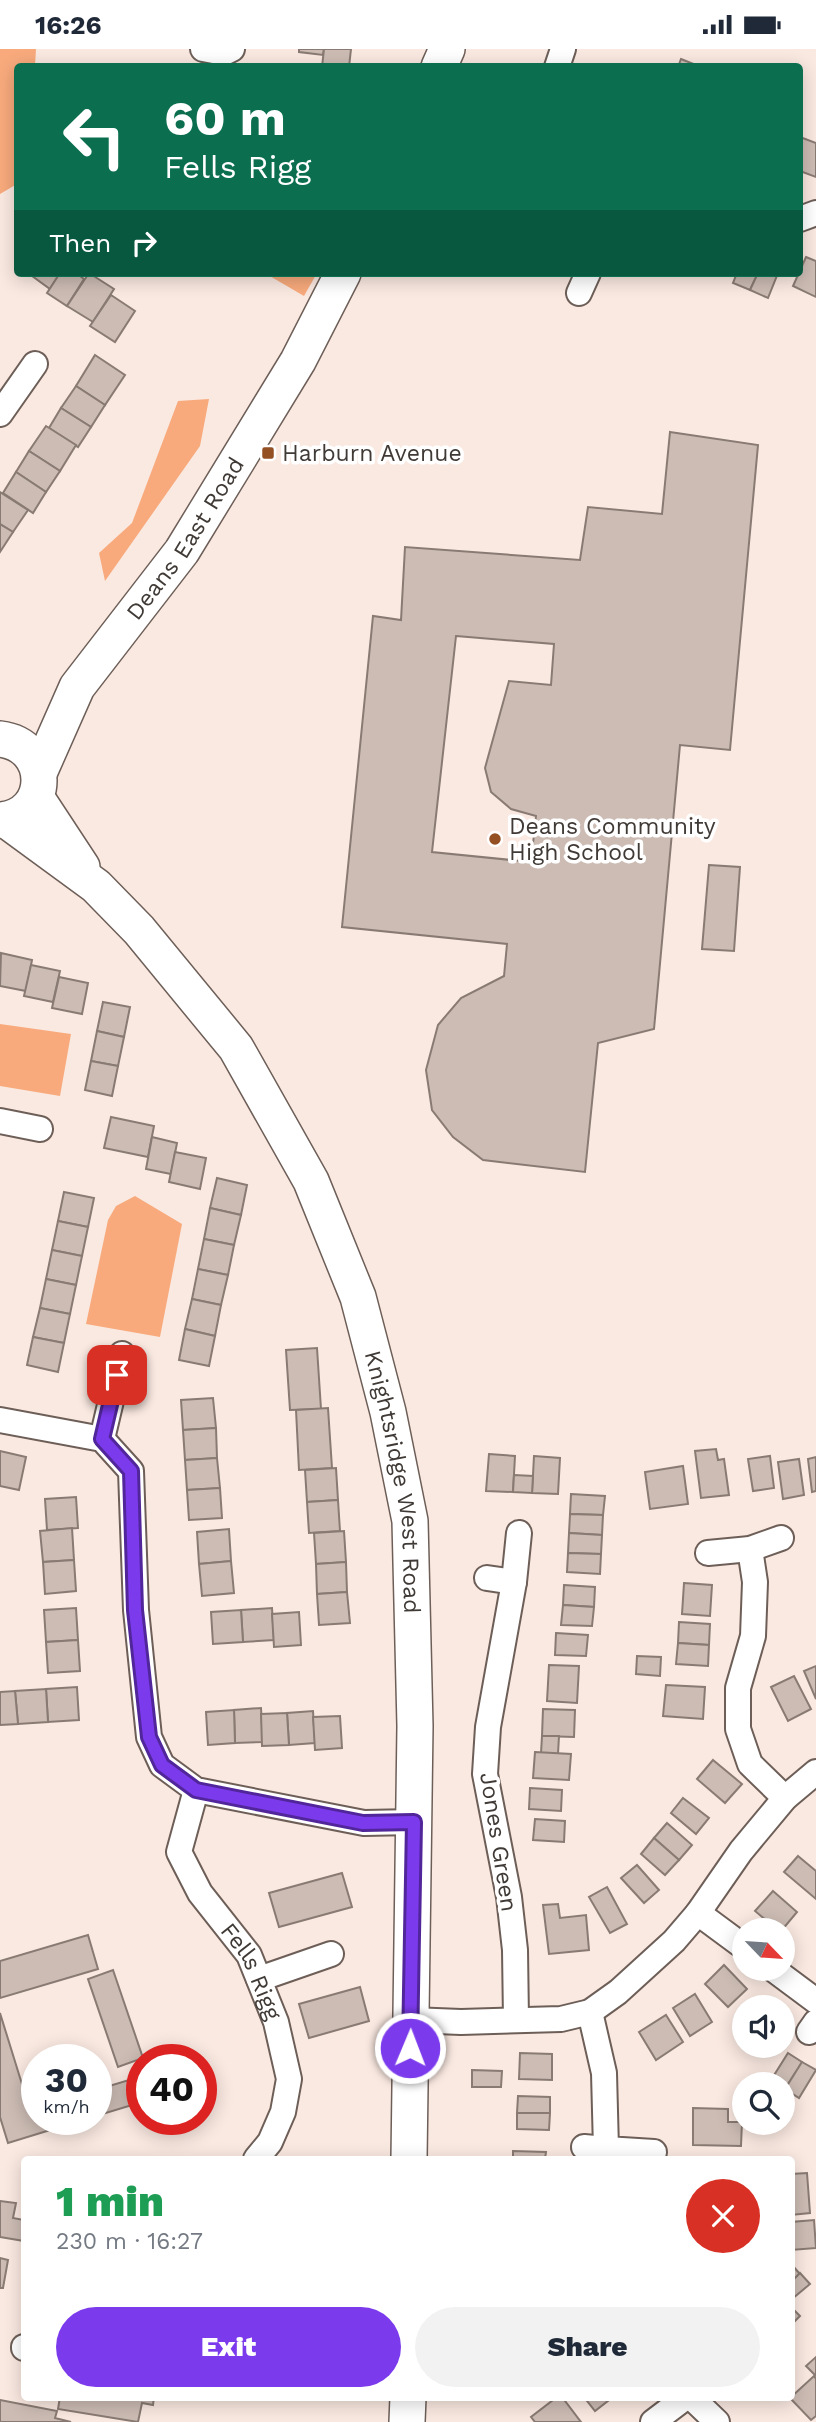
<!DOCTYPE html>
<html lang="en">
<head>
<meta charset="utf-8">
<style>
	body { margin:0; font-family:"Work Sans",sans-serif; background:#f2f2f3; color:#1f2937; height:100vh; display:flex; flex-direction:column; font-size:26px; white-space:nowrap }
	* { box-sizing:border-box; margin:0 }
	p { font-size:23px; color:#747a83 }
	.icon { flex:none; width:38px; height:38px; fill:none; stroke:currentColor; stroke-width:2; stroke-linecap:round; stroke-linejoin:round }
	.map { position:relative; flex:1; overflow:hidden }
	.panel { position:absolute; left:21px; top:2107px; width:774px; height:245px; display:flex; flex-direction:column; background:#fff; border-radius:7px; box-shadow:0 4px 18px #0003 }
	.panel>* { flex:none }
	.top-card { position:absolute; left:14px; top:14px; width:789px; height:214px; border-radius:7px; box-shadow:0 4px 18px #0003; background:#0b6e4f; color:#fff; overflow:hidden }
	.needle { width:46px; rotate:115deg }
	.fabs { position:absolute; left:732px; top:1869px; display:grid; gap:14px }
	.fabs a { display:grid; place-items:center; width:63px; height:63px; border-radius:50%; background:#fff; box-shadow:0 4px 18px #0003; font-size:35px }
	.speed { position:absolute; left:21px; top:1995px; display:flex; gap:14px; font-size:35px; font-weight:700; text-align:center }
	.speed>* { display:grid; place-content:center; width:91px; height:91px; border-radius:50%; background:#fff; box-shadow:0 4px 18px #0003; line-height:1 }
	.speed small { font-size:18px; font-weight:400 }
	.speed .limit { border:10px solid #d22; background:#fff; color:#111 }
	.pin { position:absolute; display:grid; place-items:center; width:60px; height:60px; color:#fff; margin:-30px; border-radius:14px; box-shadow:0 4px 10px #0006 }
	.me { position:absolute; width:77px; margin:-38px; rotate:1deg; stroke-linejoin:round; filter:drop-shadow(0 0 5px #0008) }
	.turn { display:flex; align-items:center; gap:24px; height:147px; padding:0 35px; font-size:32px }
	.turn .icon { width:91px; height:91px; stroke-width:2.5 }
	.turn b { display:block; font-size:49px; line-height:60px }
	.then { display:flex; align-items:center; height:66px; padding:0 35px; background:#0003; gap:14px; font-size:26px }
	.round { display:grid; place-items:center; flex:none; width:74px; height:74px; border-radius:37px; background:#f2f2f3 }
	.head { display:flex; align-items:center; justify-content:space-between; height:119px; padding:0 35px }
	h1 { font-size:42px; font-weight:800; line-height:52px; color:#1e9e55 }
	.button { display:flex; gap:14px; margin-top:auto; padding:14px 35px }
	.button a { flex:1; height:80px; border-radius:42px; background:#7c3aed; color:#fff; font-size:28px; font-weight:800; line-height:80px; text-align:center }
	.button a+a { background:#f2f2f3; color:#1f2937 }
	.status { display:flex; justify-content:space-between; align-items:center; height:49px; padding:0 35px; background:#fff; direction:ltr }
	.status svg { height:19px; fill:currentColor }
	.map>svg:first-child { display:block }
	.green { fill:#f8aa7c }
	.building { fill:#ccbcb4; stroke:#897b73; stroke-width:2; fill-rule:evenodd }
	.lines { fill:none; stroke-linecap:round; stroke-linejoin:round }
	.street-casing { stroke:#6d5f58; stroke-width:28 }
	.secondary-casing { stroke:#6d5f58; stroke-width:38 }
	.street { stroke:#fff; stroke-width:24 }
	.secondary { stroke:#fff; stroke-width:35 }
	.route-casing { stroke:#51269a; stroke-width:18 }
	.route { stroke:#7c3aed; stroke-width:12 }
	.poi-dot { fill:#944f23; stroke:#fff; stroke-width:2.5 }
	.labels { text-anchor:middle; stroke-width:7; stroke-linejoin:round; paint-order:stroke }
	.poi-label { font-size:23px; fill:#403a36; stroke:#fff; text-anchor:start }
	.street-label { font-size:23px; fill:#403a36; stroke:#fff }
</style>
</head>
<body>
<div class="status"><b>16:26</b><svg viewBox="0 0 49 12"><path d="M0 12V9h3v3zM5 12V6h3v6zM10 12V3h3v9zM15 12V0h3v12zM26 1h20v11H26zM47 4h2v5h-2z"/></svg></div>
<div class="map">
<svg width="816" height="2373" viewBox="0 0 816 2373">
	<rect width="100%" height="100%" fill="#fae9e1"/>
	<g class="green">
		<path d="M 0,0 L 36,0 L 35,17 L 18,18 L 17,135 L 0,145 Z"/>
		<path d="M 268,224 L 317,224 L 304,247 L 268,226 Z"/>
		<path d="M 209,350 L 200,397 L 105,532 L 99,504 L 132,474 L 178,352 Z"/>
		<path d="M 0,975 L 71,985 L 60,1047 L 0,1037 Z"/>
		<path d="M 135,1147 L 182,1175 L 160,1288 L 86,1275 L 108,1171 L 116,1157 Z"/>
	</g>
	<g class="building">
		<path d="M 299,0 L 324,0 L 323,6 L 299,3 Z"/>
		<path d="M 324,0 L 351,0 L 349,18 L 322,18 Z"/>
		<path d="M 681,10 L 701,18 L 678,18 Z"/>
		<path d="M 800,88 L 816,94 L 816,128 L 800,122 Z"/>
		<path d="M 806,208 L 816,212 L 816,248 L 793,237 Z"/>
		<path d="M 28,224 L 60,224 L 50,240 Z"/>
		<path d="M 60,224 L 76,224 L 84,230 L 67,257 L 47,244 Z"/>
		<path d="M 89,224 L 114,240 L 93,273 L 67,257 Z"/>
		<path d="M 737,224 L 758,224 L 750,241 L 733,234 Z"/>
		<path d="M 758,224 L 778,224 L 768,249 L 750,241 Z"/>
		<path d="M 111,246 L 135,262 L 115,293 L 90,277 Z"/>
		<path d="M 95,306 L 125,326 L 105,356 L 76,337 Z"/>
		<path d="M 76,337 L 105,356 L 91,378 L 61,359 Z"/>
		<path d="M 61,359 L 91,378 L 78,398 L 49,379 Z"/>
		<path d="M 46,377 L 76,396 L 60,422 L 29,402 Z"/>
		<path d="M 670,383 L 758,396 L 730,701 L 680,696 L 654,980 L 598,994 L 585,1123 L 483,1111 L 453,1088 L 432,1061 L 426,1021 L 438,976 L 461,949 L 504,927 L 507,895 L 342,878 L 373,567 L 401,571 L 405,498 L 580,511 L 588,458 L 662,465 ZM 456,587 L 554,595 L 551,636 L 509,632 L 485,719 L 491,743 L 511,760 L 536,767 L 531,813 L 432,803 Z"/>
		<path d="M 29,402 L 60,422 L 46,443 L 16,423 Z"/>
		<path d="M 16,423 L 46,443 L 33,464 L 3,444 Z"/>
		<path d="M 0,443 L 28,461 L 13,483 L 0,475 Z"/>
		<path d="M 0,475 L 13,483 L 0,503 Z"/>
		<path d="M 709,816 L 740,818 L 734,902 L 702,900 Z"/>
		<path d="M 1,904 L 32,911 L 26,942 L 0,937 Z"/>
		<path d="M 31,916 L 60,922 L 53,953 L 24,947 Z"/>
		<path d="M 59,928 L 88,934 L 82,965 L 52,959 Z"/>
		<path d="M 103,953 L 130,958 L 124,988 L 97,982 Z"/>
		<path d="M 97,982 L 124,988 L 118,1017 L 91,1012 Z"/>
		<path d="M 91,1012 L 118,1017 L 112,1047 L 85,1041 Z"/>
		<path d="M 111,1068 L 154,1077 L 148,1108 L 104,1099 Z"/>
		<path d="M 152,1088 L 177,1094 L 171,1125 L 146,1120 Z"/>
		<path d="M 175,1103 L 206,1109 L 200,1140 L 169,1133 Z"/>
		<path d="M 217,1129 L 247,1136 L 241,1166 L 210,1159 Z"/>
		<path d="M 64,1143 L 94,1149 L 88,1178 L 58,1172 Z"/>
		<path d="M 210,1159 L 241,1166 L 234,1196 L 204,1190 Z"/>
		<path d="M 58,1172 L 88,1178 L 82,1207 L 52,1201 Z"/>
		<path d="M 204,1190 L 234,1196 L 228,1226 L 198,1220 Z"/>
		<path d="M 52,1201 L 82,1207 L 76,1236 L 46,1230 Z"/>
		<path d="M 198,1220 L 228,1226 L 221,1256 L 192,1250 Z"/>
		<path d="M 46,1230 L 76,1236 L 70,1265 L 40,1259 Z"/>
		<path d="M 192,1250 L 221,1256 L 215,1287 L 185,1280 Z"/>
		<path d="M 40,1259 L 70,1265 L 64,1294 L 33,1288 Z"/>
		<path d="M 185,1280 L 215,1287 L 209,1317 L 179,1311 Z"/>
		<path d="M 33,1288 L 64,1294 L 58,1323 L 27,1316 Z"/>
		<path d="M 317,1299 L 321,1360 L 290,1361 L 286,1301 Z"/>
		<path d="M 213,1349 L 216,1379 L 183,1381 L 181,1351 Z"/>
		<path d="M 328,1359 L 332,1419 L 299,1421 L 296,1361 Z"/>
		<path d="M 216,1379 L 217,1409 L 185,1411 L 183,1381 Z"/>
		<path d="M 716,1400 L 718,1411 L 724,1410 L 729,1446 L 701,1449 L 695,1402 Z"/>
		<path d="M 0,1402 L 26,1408 L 19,1441 L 0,1437 Z"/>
		<path d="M 489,1405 L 515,1407 L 513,1443 L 486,1442 Z"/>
		<path d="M 534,1407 L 560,1409 L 558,1445 L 532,1444 Z"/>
		<path d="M 770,1407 L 774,1439 L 753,1442 L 748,1410 Z"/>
		<path d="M 816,1408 L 816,1442 L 812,1443 L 808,1410 Z"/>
		<path d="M 217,1409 L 220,1439 L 187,1441 L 185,1411 Z"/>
		<path d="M 799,1410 L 804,1446 L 783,1450 L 778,1413 Z"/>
		<path d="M 683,1417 L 688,1455 L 650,1460 L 645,1423 Z"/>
		<path d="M 336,1419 L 338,1451 L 307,1453 L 305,1421 Z"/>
		<path d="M 514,1426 L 533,1427 L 532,1444 L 513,1443 Z"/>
		<path d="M 220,1439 L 222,1469 L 189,1471 L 187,1441 Z"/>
		<path d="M 571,1445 L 605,1447 L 603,1466 L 570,1465 Z"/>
		<path d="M 76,1448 L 78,1479 L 47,1481 L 45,1450 Z"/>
		<path d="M 338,1451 L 340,1482 L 309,1484 L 307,1453 Z"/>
		<path d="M 570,1465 L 603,1466 L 602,1486 L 569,1484 Z"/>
		<path d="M 72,1479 L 74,1511 L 43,1513 L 40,1482 Z"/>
		<path d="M 229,1480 L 231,1512 L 199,1515 L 197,1483 Z"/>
		<path d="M 344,1482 L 346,1513 L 316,1515 L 314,1484 Z"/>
		<path d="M 569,1484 L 602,1486 L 601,1505 L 568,1504 Z"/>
		<path d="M 568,1504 L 601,1505 L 600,1525 L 567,1523 Z"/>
		<path d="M 74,1511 L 76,1542 L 45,1545 L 43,1513 Z"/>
		<path d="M 231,1512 L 234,1544 L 202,1547 L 199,1515 Z"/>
		<path d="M 346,1513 L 347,1543 L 317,1545 L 316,1515 Z"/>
		<path d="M 684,1534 L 712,1536 L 710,1567 L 682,1565 Z"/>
		<path d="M 564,1536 L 595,1538 L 594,1558 L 563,1556 Z"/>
		<path d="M 347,1543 L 350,1574 L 319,1576 L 317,1545 Z"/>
		<path d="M 563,1556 L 594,1558 L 592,1577 L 561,1576 Z"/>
		<path d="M 76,1559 L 78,1591 L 46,1593 L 44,1561 Z"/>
		<path d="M 272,1559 L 274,1591 L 243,1593 L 241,1561 Z"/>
		<path d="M 241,1561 L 243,1593 L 213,1595 L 211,1563 Z"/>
		<path d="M 299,1563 L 301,1596 L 274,1598 L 272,1565 Z"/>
		<path d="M 679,1573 L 710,1575 L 709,1596 L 678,1594 Z"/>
		<path d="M 556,1584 L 588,1586 L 586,1607 L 555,1606 Z"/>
		<path d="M 78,1591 L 80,1622 L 48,1624 L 46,1593 Z"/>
		<path d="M 678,1594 L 709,1596 L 708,1617 L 676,1615 Z"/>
		<path d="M 637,1607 L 661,1608 L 660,1627 L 636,1625 Z"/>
		<path d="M 549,1616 L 579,1617 L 577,1654 L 547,1652 Z"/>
		<path d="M 816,1617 L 816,1650 L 804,1622 Z"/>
		<path d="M 794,1627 L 811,1660 L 788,1672 L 771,1638 Z"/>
		<path d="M 666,1636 L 705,1638 L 703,1670 L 663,1667 Z"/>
		<path d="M 77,1638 L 79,1671 L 48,1673 L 46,1640 Z"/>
		<path d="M 46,1640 L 48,1673 L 18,1675 L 15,1642 Z"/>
		<path d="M 15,1642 L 18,1675 L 0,1676 L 0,1643 Z"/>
		<path d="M 261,1659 L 263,1693 L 235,1694 L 234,1661 Z"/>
		<path d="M 543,1660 L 575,1661 L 574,1688 L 542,1687 Z"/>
		<path d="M 234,1661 L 235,1694 L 208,1696 L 206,1663 Z"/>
		<path d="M 313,1662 L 315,1694 L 289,1696 L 287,1664 Z"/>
		<path d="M 287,1664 L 289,1696 L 262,1697 L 261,1665 Z"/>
		<path d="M 340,1667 L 342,1699 L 315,1701 L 313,1668 Z"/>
		<path d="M 542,1687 L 559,1687 L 558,1705 L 541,1704 Z"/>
		<path d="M 535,1703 L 571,1705 L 569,1731 L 533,1729 Z"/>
		<path d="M 713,1711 L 742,1735 L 725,1754 L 697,1730 Z"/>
		<path d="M 530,1739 L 562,1741 L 561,1762 L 529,1760 Z"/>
		<path d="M 683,1749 L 709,1769 L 696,1785 L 671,1764 Z"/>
		<path d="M 535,1770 L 565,1772 L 564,1793 L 533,1791 Z"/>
		<path d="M 667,1774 L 692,1796 L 679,1811 L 654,1789 Z"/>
		<path d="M 654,1789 L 679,1811 L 665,1826 L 641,1805 Z"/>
		<path d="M 798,1807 L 816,1822 L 816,1850 L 784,1823 Z"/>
		<path d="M 637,1816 L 659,1841 L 644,1854 L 621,1829 Z"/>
		<path d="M 342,1824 L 352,1858 L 279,1878 L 269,1844 Z"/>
		<path d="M 607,1838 L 627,1875 L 610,1884 L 589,1848 Z"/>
		<path d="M 773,1842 L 797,1863 L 782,1881 L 778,1881 L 755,1862 Z"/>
		<path d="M 558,1855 L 560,1869 L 586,1866 L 589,1901 L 549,1905 L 543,1856 Z"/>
		<path d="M 88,1886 L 98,1920 L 0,1949 L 0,1912 Z"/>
		<path d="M 724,1916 L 747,1940 L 728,1958 L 705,1935 Z"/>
		<path d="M 113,1921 L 143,2009 L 118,2018 L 88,1930 Z"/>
		<path d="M 360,1938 L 369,1972 L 309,1989 L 299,1955 Z"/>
		<path d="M 695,1945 L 712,1973 L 690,1987 L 673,1959 Z"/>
		<path d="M 0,1964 L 30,2061 L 37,2059 L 37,2070 L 86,2070 L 8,2094 L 0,2068 Z"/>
		<path d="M 666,1966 L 683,1993 L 656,2011 L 639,1983 Z"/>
		<path d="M 520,2004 L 552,2005 L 552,2031 L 519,2030 Z"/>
		<path d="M 788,2004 L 802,2013 L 785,2040 L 782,2035 L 771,2031 Z"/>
		<path d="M 802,2013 L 816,2021 L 799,2049 L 785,2040 Z"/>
		<path d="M 472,2021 L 502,2022 L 501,2038 L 472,2038 Z"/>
		<path d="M 142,2027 L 142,2053 L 96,2067 L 96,2041 Z"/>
		<path d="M 518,2047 L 550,2048 L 550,2064 L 517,2064 Z"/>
		<path d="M 693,2059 L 728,2060 L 728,2073 L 742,2073 L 741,2097 L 693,2096 Z"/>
		<path d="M 517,2064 L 550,2064 L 549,2081 L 517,2080 Z"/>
		<path d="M 513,2102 L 546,2103 L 545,2110 L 513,2110 Z"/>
		<path d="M 807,2124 L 810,2164 L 791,2166 L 791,2125 Z"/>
		<path d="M 0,2152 L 16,2154 L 13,2169 L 24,2171 L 24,2192 L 0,2188 Z"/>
		<path d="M 814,2171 L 816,2199 L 791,2201 L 791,2173 Z"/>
		<path d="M 0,2209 L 8,2211 L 3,2239 L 0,2239 Z"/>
		<path d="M 792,2216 L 800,2225 L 791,2233 L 791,2217 Z"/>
		<path d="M 800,2224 L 810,2235 L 792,2250 L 791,2233 Z"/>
		<path d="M 791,2258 L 800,2267 L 791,2276 Z"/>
		<path d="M 816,2308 L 816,2327 L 806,2317 Z"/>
		<path d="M 814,2327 L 816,2330 L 816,2367 L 811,2371 L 790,2349 Z"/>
		<path d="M 60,2348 L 154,2348 L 153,2356 L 142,2354 L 138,2373 L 58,2360 Z"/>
		<path d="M 557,2348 L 562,2348 L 581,2373 L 535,2373 L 531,2368 Z"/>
		<path d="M 584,2348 L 613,2348 L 595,2362 Z"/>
		<path d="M 0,2351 L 57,2362 L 55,2369 L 71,2373 L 0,2373 Z"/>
	</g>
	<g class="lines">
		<g class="street-casing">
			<g id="street">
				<path d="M 203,0 L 224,4 L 232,0"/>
				<path d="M 557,18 L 563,0"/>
				<path d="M 800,170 L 816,164"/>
				<path d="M 579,244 L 588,224"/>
				<path d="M 0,365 L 35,315"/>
				<path d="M 0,1072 L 40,1080"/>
				<path d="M 0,1371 L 102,1390 L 131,1422 L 136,1561 L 149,1688 L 162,1716 L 196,1741 L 364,1774 L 414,1773"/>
				<path d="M 102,1390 L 122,1305"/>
				<path d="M 750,1500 L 755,1533 L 753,1587 L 738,1639 L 738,1680 L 750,1715 L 785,1749"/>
				<path d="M 708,1504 L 750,1500 L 781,1489"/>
				<path d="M 487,1529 L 514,1533"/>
				<path id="s1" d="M 196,1741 L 179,1803 L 200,1844 L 249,1906 L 276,1973 L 289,2030 L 283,2063 L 270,2093 L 256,2110"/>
				<path d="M 698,1864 L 744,1898"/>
				<path d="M 773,1920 L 816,1952"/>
				<path d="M 259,1930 L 331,1905"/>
				<path d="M 590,1963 L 604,2024 L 606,2100 L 654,2103"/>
				<path d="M 411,1971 L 461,1973 L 561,1970 L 590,1963 L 618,1943 L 674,1892 L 698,1864 L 741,1802 L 785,1749 L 816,1723"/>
				<path d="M 516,1971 L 515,1901 L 509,1848 L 485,1725 L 488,1678 L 514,1533 L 519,1484"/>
				<path d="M 809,1983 L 816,1973"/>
				<path d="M 584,2098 L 606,2100"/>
				<path d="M 24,2298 L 24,2299"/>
				<path d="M 691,2348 L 717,2373"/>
				<path d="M 653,2373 L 686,2348"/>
			</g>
		</g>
		<g class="secondary-casing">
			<g id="secondary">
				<path d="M 439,18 L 447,0"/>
				<path d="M 0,690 C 52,696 52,767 0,771"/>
				<path id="s2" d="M 39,724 L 77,638 L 182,502 L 298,312 L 343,224"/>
				<path d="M 36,748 L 82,818"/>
				<path id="s3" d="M 6,771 L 96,837 L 139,881 L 236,999 L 311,1132 L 358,1248 L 388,1363 L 410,1472 L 415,1677 L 409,2110"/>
				<path d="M 407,2373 L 408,2348"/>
			</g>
		</g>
		<use href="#street" class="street"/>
		<use href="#secondary" class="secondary"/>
	</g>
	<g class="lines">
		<g class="route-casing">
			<path id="route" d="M 117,1326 L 102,1390 L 131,1422 L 135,1561 L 149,1688 L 162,1716 L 196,1741 L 363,1774 L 414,1773 L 410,1999"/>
		</g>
		<use href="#route" class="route"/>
	</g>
	<g class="poi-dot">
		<rect x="261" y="397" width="14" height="14" rx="3.5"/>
		<circle cx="495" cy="790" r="7"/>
	</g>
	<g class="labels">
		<g class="poi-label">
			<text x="282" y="412">Harburn Avenue</text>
			<text x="509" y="785">Deans Community<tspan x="509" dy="26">High School</tspan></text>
		</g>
		<g class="street-label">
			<text dy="8" stroke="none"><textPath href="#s2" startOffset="278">Deans East Road</textPath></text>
			<text dy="8" stroke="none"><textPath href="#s3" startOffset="793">Knightsridge West Road</textPath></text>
			<text transform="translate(499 1793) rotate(81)" y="8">Jones Green</text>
			<text dy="8" stroke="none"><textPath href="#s1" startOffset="205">Fells Rigg</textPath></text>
		</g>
	</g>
</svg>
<div class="fabs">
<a><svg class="needle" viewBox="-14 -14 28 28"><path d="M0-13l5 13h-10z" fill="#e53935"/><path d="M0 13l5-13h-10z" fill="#747a83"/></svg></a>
<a><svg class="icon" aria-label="sound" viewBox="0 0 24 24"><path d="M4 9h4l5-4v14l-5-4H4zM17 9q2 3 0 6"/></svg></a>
<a><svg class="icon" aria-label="search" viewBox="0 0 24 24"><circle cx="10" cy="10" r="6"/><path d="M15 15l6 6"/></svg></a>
</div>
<div class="speed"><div>30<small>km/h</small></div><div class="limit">40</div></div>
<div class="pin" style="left:117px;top:1326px;background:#d93025"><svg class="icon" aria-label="arrive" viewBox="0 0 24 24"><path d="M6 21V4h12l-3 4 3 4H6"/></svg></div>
<svg class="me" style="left:410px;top:1999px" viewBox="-20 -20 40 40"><circle r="17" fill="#7c3aed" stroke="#fff" stroke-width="3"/><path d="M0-11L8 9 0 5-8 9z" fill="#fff"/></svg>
<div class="top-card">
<div class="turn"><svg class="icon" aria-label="left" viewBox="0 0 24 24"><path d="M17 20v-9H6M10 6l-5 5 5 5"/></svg><div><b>60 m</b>Fells Rigg</div></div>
<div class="then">Then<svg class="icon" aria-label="right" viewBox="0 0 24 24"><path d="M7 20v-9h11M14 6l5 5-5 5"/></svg></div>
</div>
<section class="panel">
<div class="head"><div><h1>1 min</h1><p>230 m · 16:27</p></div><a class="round" style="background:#d93025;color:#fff"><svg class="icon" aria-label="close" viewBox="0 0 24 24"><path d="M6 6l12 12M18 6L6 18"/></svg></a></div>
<div class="button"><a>Exit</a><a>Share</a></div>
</section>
</div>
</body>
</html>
